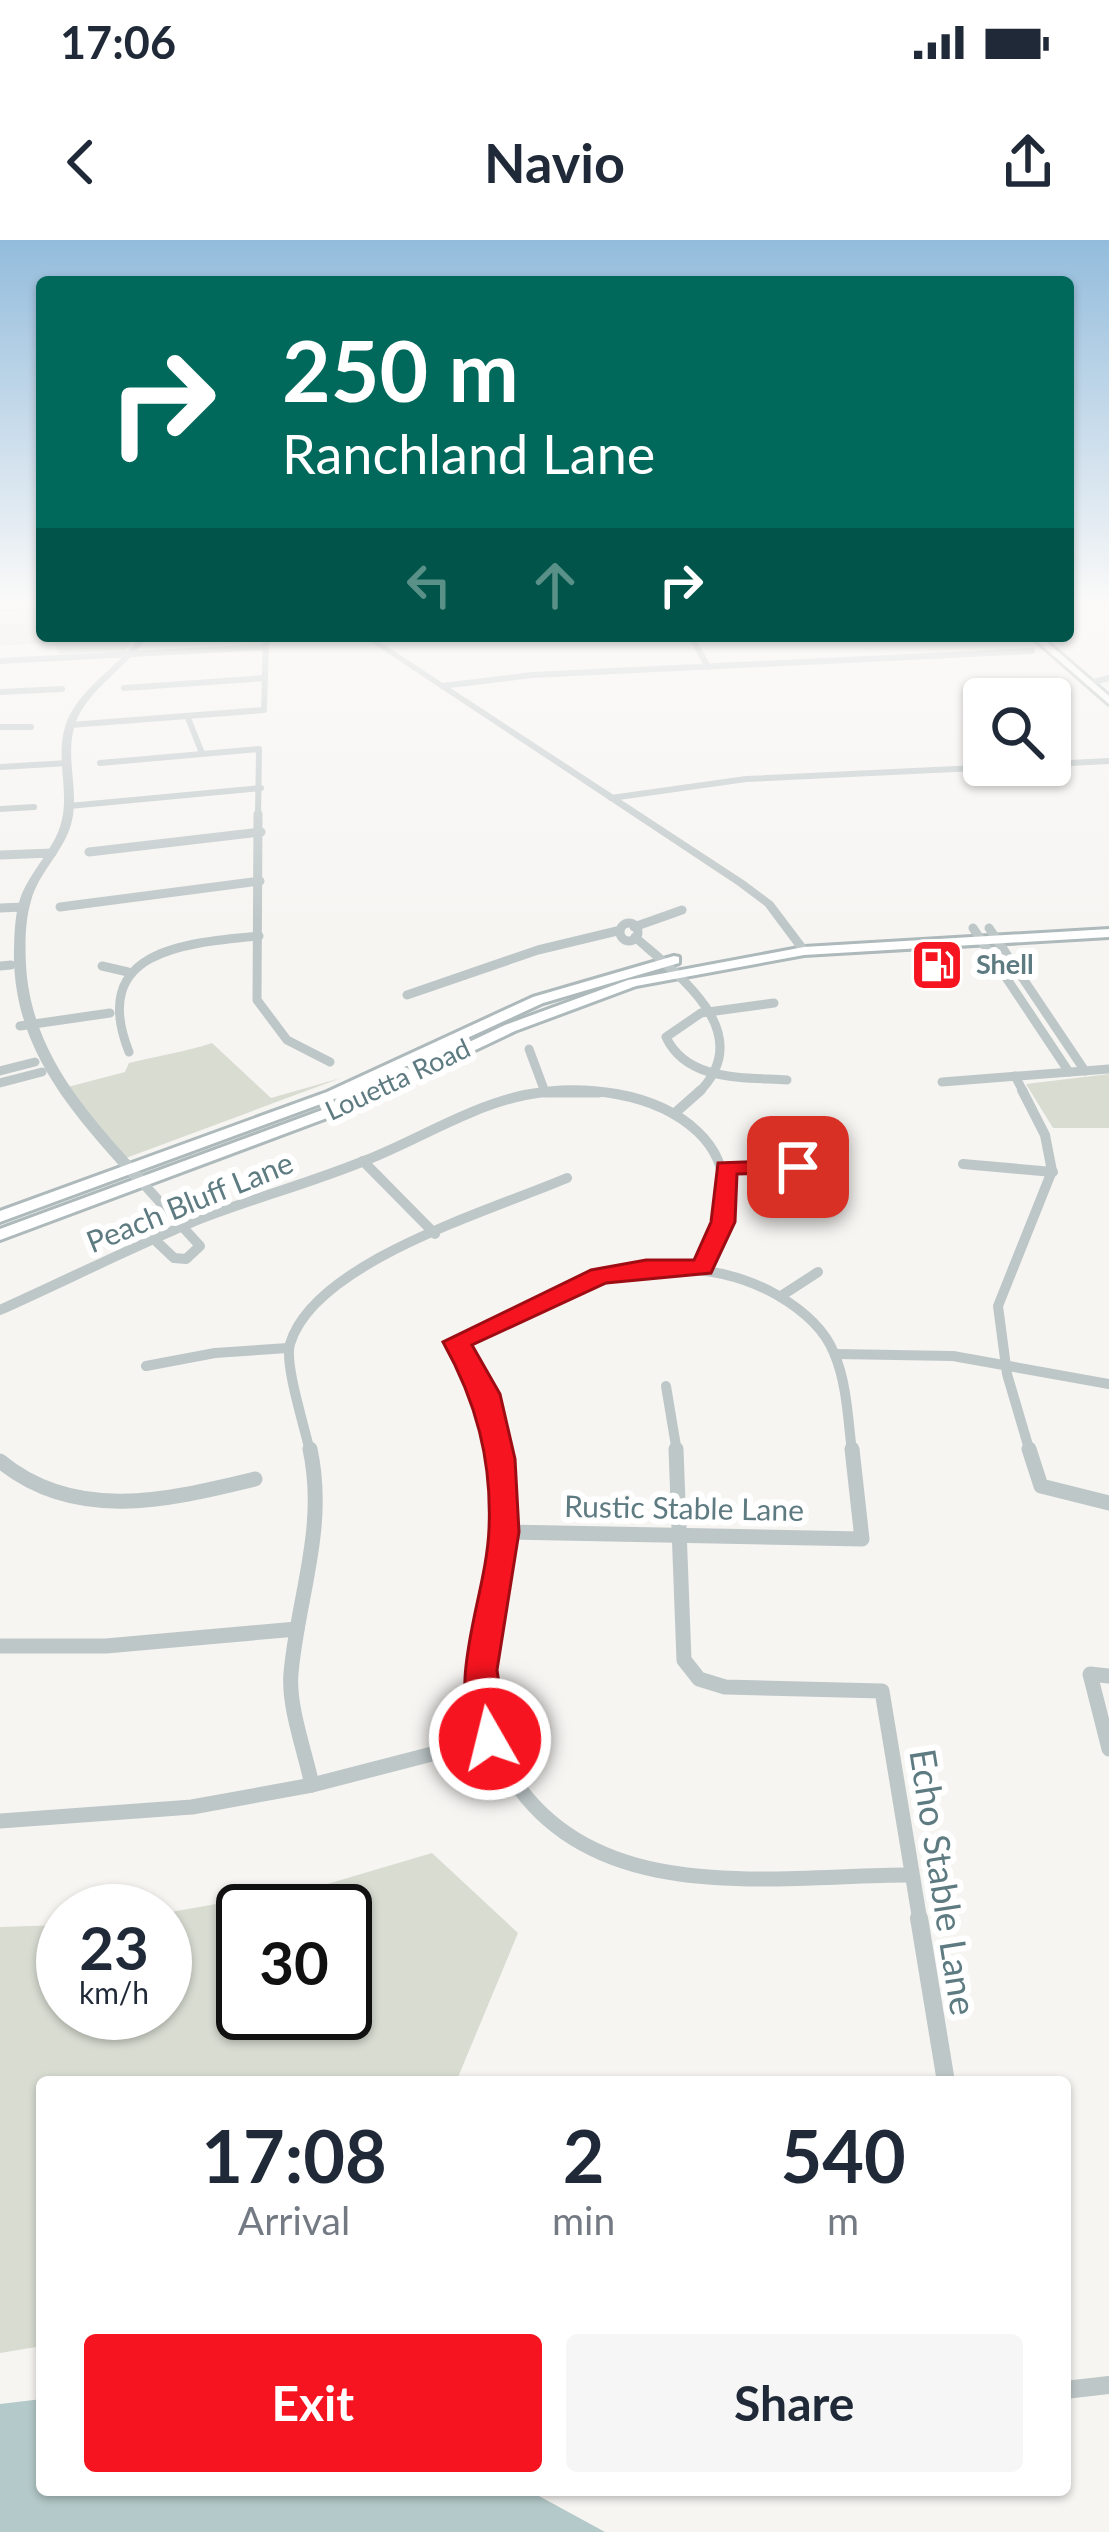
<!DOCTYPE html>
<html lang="en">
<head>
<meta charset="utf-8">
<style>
	body { margin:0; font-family:Lato,sans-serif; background:#f6f6f7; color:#1f2937; height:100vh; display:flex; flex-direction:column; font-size:45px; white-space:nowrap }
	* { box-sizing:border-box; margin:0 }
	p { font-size:39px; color:#747a83 }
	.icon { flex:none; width:66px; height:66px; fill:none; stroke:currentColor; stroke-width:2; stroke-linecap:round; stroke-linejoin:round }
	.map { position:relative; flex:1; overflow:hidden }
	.details { position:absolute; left:36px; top:1836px; width:1035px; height:420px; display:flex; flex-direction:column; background:#fff; border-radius:12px; box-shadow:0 3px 9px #0004 }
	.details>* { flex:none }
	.banner { position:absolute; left:36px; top:36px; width:1038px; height:366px; border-radius:12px; box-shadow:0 3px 9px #0004; background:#00695c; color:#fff; overflow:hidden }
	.controls { position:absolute; left:963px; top:438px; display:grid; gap:24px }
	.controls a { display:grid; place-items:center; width:108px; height:108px; border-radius:12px; background:#fff; box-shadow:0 3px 9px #0004; font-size:60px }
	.speed { position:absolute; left:36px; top:1644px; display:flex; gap:24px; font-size:60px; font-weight:700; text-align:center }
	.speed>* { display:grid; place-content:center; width:156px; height:156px; border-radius:50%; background:#fff; box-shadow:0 3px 9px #0004; line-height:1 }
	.speed small { font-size:30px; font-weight:400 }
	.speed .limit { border:6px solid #111; border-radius:18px; background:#fff; color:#111 }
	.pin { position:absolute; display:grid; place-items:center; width:102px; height:102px; color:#fff; margin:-51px; border-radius:24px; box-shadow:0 6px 18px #0006 }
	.me { position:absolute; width:132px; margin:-66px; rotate:352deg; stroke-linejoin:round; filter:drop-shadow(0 0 9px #0008) }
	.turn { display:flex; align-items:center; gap:42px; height:252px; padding:0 48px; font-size:54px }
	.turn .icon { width:156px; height:156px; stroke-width:2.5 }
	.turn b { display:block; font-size:84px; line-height:102px }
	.lanes { display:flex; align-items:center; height:114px; padding:0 48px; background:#0003; justify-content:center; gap:60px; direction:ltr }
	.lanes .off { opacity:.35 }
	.eta { display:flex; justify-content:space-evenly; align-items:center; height:204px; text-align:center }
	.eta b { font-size:72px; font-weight:700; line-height:84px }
	.cta { display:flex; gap:24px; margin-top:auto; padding:24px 48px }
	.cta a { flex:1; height:138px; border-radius:12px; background:#f5141f; color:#fff; font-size:48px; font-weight:700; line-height:138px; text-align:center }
	.cta a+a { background:#f6f6f7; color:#1f2937 }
	.status { display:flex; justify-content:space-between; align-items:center; height:84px; padding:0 60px; background:#fff; direction:ltr }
	.status svg { height:33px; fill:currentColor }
	header { display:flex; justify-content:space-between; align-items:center; height:156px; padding:0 48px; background:#fff; font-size:54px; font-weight:700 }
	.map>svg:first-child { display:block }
	.green { fill:#d8dcd1; fill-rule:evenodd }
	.water { fill:#b4c9c9 }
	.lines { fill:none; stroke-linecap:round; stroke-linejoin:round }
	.secondary-casing { stroke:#aeb9bb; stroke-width:6 }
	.minor-far4 { stroke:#bec7c8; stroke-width:6 }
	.minor-far3 { stroke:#bec7c8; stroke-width:9 }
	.minor-far2 { stroke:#bec7c8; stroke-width:10 }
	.minor-far1 { stroke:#bec7c8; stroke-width:15 }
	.minor { stroke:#bec7c8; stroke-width:18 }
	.tertiary { fill:#bec7c8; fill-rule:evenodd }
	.secondary { fill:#fff; fill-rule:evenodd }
	.route { fill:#f5141f; stroke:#9f0d14; stroke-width:3 }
	.labels { text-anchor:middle; stroke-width:12; stroke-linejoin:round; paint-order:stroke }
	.far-poi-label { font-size:27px; font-weight:bold; fill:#5e7b81; stroke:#fff; text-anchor:start }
	.far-street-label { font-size:27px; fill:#5e7b81; stroke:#fff }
	.street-label { font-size:30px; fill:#5e7b81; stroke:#fff }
	.near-street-label { font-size:36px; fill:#5e7b81; stroke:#fff }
</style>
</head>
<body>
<div class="status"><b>17:06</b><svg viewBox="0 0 49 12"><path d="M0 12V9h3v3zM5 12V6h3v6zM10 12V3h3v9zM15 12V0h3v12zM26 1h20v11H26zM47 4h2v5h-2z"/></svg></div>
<header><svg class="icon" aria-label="back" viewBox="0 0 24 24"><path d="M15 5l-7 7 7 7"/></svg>Navio<svg class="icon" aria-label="share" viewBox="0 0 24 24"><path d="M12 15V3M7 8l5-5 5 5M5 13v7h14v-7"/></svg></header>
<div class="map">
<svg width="1109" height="2292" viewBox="0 0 1109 2292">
	<rect width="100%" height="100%" fill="#f7f5f2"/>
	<g class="green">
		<path d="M 42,373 L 42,396 L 133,398 L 125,411 L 59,414 L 54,402 L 0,406 L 0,374 Z"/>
		<path d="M 212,803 L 271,858 L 341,838 L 126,918 L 60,849 L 125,832 L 129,823 C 157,816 184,812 212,803 Z"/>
		<path d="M 1109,834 L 1109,888 L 1053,888 L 1026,844 Z"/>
		<path d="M 432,1613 L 518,1693 L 456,1842 L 42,1842 L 42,2106 L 0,2113 L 0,1687 L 63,1685 L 63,1773 L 165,1773 L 165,1673 L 324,1645 ZM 243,1671 L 345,1671 L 345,1773 L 243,1773 Z"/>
	</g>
	<path class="water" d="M 42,2159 L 42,2250 L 528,2250 L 605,2292 L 0,2292 L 0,2164 Z"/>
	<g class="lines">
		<g class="secondary-casing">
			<g id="secondary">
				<path d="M 1031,396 L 1040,396 L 1109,456 L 1109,464 Z"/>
				<path d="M 1109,689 L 1109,697 L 804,715 L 636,746 L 515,791 L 351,869 L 0,1000 L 0,989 L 341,863 L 505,785 L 628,740 L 804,707 Z"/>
				<path d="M 674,716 L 679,717 L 679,723 L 543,763 L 337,858 L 0,982 L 0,971 L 327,852 L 533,757 Z"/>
			</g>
		</g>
		<g class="minor-far4">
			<path d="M 1068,367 L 1109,366"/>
			<path d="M 691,396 L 708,427"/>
			<path d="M 0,421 L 266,407"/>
			<path d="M 1090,443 L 1109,438"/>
			<path d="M 442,446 L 532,435 L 1032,411"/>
			<path d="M 124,448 L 265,438"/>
			<path d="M 0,452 L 62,449"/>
			<path d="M 188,478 L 202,513"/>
			<path d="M 70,485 L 264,470 L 266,396"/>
			<path d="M 0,487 L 31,487"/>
			<path d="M 100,523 L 259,509 L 258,577"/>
			<path d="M 1050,524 L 1109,521"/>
			<path d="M 0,527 L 68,523"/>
			<path d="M 611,558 L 746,539 L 1038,525"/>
			<path d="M 69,566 L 261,548"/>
			<path d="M 0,569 L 34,567"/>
		</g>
		<g class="minor-far3">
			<path d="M 258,574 L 257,760 L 287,800 L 330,822"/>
			<path d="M 89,612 L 261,592"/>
			<path d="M 0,615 L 52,613"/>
			<path d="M 60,667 L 260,641"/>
			<path d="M 0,668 L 23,667"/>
			<circle cx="629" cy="692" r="9"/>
			<path d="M 634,687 L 682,670"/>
			<path d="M 973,688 L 1069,832"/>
			<path d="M 989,688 L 1085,831"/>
			<path d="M 635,697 C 679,736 759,793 698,853"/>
			<path d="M 0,726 L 11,725"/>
			<path d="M 102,726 L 128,732"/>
			<path d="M 407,755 L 538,710 L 617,691"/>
			<path d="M 774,763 L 701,773 L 666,797 C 687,842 744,837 787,840"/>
			<path d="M 20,786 L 110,773"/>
			<path d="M 529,809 L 545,852"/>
			<path d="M 129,812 C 89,711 182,703 259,696"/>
			<path d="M 0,831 L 35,822"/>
			<path d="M 1015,836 L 1024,853"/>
			<path d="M 942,842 L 1109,829"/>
			<path d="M 0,843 L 42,832"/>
			<path d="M 545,853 L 599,853"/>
		</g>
		<g class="minor-far2">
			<path d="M 1022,850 L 1045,895 L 1052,931 L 998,1066 L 1007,1134 L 1030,1212"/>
			<path d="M 675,873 L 701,850"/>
			<path d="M 363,921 L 435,994"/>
			<path d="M 963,924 L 1053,932"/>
			<path d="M 726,928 L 798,927"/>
			<path d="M 139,939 L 200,1006 L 186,1019 L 174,1018 L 156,1001"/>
			<path d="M 781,1056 L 818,1032"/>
			<path d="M 0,1070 C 67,1040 132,1007 200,979 C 254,958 310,943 364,921 C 418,900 468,867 525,855 C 581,844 655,851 698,892 C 740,932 723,981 703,1027"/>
			<path d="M 836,1114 L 953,1116 L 1109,1144"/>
			<path d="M 146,1126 L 215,1113 L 288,1108"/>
			<path d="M 666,1146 L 677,1212"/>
			<path d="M 310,1212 C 305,1188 284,1124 290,1104 C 314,1022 492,970 567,938"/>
			<path d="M 499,1212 L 479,1147 L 457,1102 C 557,1054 669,994 777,1055 C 801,1069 824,1088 834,1113 C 847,1143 848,1180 852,1212"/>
		</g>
		<g class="minor-far1">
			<path d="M 310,1209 C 327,1288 298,1356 291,1433 C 288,1467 305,1511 312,1545"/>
			<path d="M 498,1209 L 504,1292"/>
			<path d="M 676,1209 L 684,1420 L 699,1439 L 725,1447 L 882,1451 L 920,1681"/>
			<path d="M 1029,1209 L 1041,1246 L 1109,1263"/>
			<path d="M 0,1221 C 75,1283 168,1260 255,1239"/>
			<path d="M 504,1292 L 862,1299 L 852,1209"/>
			<path d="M 504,1292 C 498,1347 477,1398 481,1454 C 484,1484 496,1514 513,1539 C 598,1669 777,1635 910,1635"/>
			<path d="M 0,1406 L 106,1406 L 297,1389"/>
			<path d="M 1109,1436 L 1090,1434 L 1109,1509"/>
			<path d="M 0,1581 L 192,1567 L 312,1545 L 490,1499"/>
		</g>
		<g class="minor">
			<path d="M 919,1678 L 946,1842"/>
			<path d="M 1065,2150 L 1109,2145"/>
		</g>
		<g class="tertiary">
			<path d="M 42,367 L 42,371 L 0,373 L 0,369 Z"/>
			<path d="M 140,396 L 148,396 C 128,427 83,452 74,488 C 65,521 81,555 70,588 C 61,614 38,634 31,661 C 25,681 25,704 26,725 C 31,813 88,874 144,936 L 146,939 L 139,943 L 134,942 C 75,876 18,816 14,723 C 14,702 14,678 20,659 C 29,633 51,613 60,587 C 71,554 55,520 65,487 C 76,449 119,428 140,396 Z"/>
			<path d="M 362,396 L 371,396 L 745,641 L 773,662 L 810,711 L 808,713 L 800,713 L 765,666 L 737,645 Z"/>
		</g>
		<use href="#secondary" class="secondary"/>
	</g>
	<linearGradient id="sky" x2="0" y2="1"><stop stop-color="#93bcdc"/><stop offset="0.53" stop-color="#fbfaf9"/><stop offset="1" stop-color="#fbfaf9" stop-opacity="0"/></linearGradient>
	<rect width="1109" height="685" fill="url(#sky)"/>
	<path class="route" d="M 798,920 L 806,922 L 806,932 L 737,934 L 735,982 L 711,1033 L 606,1043 L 472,1105 L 500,1154 L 515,1219 L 519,1292 L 497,1430 L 507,1499 L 502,1510 L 490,1514 L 478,1510 C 444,1439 486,1361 489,1289 C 492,1220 476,1161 443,1102 L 591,1030 L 646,1020 L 694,1020 L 711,982 L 718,923 Z"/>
	<defs>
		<g id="fuel-square" transform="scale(2.7)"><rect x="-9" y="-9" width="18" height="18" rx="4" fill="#f5141f" stroke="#fff"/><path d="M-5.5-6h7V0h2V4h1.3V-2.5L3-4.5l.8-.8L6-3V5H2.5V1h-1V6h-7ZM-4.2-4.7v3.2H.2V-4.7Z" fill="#fff"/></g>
	</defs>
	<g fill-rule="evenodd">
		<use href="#fuel-square" x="937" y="725"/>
	</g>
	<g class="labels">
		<g class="far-poi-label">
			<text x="976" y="734">Shell</text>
		</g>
		<g class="far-street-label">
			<text transform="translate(398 840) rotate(-25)" y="9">Louetta Road</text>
		</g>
		<g class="street-label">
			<text transform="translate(190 963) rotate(-22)" y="10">Peach Bluff Lane</text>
			<text transform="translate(684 1269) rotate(1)" y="10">Rustic Stable Lane</text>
		</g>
		<g class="near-street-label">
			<text transform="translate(943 1642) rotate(81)" y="13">Echo Stable Lane</text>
		</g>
	</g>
</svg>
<div class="controls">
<a><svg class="icon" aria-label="search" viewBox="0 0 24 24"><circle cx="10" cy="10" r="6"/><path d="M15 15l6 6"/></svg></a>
</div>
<div class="speed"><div>23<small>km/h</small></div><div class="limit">30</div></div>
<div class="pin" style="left:798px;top:927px;background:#d93025"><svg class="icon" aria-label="arrive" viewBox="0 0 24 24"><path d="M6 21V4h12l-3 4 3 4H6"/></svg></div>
<svg class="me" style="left:490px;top:1499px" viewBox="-20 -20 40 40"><circle r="17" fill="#f5141f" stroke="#fff" stroke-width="3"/><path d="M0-11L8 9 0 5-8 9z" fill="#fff"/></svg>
<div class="banner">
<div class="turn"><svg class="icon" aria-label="right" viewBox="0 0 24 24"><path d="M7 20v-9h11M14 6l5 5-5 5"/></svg><div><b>250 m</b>Ranchland Lane</div></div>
<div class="lanes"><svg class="icon off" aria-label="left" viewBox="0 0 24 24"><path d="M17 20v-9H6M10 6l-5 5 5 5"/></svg><svg class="icon off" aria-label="ahead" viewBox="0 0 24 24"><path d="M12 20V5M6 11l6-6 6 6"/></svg><svg class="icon" aria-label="right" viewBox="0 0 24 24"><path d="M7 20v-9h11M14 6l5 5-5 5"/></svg></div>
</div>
<section class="details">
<div class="eta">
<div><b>17:08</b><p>Arrival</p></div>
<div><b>2</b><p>min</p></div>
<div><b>540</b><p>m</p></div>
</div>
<div class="cta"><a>Exit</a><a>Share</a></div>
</section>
</div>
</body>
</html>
